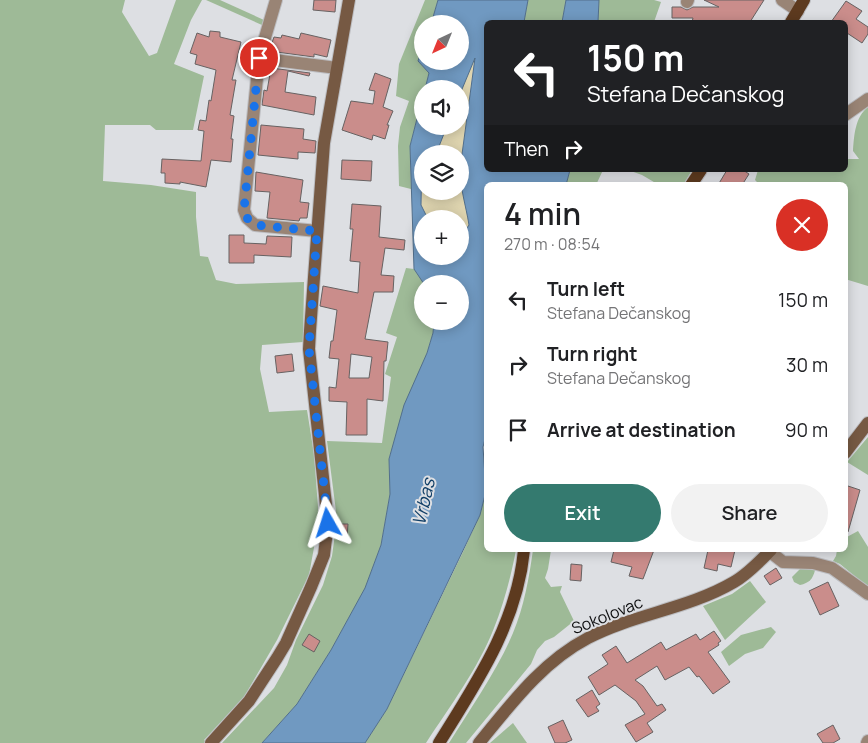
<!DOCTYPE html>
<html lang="en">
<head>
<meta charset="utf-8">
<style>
	body { margin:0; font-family:Manrope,sans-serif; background:#f2f2f2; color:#202124; height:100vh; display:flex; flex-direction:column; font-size:19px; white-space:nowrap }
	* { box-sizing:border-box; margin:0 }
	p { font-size:16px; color:#757577 }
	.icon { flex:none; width:28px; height:28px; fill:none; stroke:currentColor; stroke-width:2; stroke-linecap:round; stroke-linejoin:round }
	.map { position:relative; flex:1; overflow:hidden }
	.sheet { position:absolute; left:484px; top:182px; width:364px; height:370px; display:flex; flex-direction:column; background:#fff; border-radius:8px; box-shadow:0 2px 12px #0003 }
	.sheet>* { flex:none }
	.banner { position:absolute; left:484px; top:20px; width:364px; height:152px; border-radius:8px; box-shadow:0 2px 12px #0003; background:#202124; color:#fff; overflow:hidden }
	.needle { width:32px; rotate:223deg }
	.controls { position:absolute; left:414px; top:15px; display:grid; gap:10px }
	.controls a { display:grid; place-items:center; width:55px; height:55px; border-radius:50%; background:#fff; box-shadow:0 2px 12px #0003; font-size:25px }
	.pin { position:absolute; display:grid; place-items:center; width:42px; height:42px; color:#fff; margin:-21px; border:2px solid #fff; border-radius:50%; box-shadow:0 1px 5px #0007 }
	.me { position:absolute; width:55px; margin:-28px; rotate:354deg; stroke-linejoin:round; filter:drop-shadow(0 0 4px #0008) }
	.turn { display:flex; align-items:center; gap:18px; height:105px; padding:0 20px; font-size:22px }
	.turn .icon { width:65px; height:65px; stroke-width:2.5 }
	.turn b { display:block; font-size:35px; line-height:42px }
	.then { display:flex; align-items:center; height:48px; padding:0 20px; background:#0003; gap:10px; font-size:19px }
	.round { display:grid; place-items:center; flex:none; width:52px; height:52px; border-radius:26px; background:#f2f2f2 }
	.headline { display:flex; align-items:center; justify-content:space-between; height:85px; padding:0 20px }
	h1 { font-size:30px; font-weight:600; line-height:38px }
	.primary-button { display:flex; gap:10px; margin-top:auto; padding:10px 20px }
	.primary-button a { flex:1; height:58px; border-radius:30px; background:#347a6f; color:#fff; font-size:20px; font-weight:600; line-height:58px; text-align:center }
	.primary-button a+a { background:#f2f2f2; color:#202124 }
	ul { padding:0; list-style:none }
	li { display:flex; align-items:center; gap:15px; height:65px; padding:0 20px }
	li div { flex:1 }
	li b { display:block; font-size:19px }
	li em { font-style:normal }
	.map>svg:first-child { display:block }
	.green { fill:#9eba97 }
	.sand { fill:#dfd5b0 }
	.water { fill:#7099c1; stroke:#526f8b }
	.building { fill:#ca8d8b; stroke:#676262; fill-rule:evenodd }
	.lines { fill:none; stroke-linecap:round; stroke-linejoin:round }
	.street-casing { stroke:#bcbdc1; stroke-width:14 }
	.secondary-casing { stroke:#bcbdc1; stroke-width:14 }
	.primary-casing { stroke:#bcbdc1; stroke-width:14 }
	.street { stroke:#998475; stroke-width:12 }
	.secondary { stroke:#765943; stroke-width:12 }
	.primary { stroke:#5d3a1f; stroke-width:12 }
	.route { stroke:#1a73e8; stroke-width:9; stroke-dasharray:0 16.2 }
	.labels { text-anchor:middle; stroke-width:4; stroke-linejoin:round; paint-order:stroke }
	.street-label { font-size:16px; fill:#0c0d0e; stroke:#dddfe3 }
	.water-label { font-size:18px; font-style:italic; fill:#113f67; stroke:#dddfe3 }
</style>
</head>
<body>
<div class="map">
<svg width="868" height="743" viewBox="0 0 868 743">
	<rect width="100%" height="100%" fill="#dddfe3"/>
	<g class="green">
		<path d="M 0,0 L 125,0 L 122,12 L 149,56 L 157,53 L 176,0 L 202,0 L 191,20 L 174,64 L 204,76 L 193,130 L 156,130 L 150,125 L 105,125 L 103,181 L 151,185 L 196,192 L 196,217 L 200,256 L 208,257 L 216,280 L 236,284 L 304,282 L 303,342 L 262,345 L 260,369 L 269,412 L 307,410 L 314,454 L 319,520 L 309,575 L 277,640 L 244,697 L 204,740 L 208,743 L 0,743 Z"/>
		<path d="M 206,0 L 220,0 L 264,20 L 262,25 Z"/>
		<path d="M 425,0 L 438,0 L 431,24 L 422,24 L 422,48 L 418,61 L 429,73 L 425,89 L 422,89 L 422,99 L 410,146 L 411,189 L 399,186 L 398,146 L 400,127 L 409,101 L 396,96 L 399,64 Z"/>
		<path d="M 528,0 L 566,0 L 562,22 L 524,22 Z"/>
		<path d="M 599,0 L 654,0 L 661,2 L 654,22 L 598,22 Z"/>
		<path d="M 868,107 L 868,286 L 845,279 L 845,185 L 760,185 L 755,180 L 758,170 L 789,170 L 791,172 L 797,170 L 845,170 L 845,159 L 859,159 L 853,151 C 854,136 855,117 868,107 Z"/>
		<path d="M 570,170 L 603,170 L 596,185 L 590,182 L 588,185 L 566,185 Z"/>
		<path d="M 628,170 L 692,170 L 683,185 L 659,185 L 642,175 Z"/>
		<path d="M 406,268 L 414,269 L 424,284 L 422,284 L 422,321 L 434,321 L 433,333 L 427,353 L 389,458 L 390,494 L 381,545 L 365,589 L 331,650 L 297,704 L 262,743 L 222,743 L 274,688 L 287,665 L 296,640 L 323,585 L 332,556 L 337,519 L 327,441 L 382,443 L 391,377 L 385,374 L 397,337 L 386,333 Z"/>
		<path d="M 868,437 L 868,475 L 847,462 Z"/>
		<path d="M 486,491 L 486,550 L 516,550 C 511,576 504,603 494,628 C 478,669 450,706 426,743 L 365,743 L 387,709 L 462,554 L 480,515 Z"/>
		<path d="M 858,531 L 868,547 L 868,587 L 840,564 L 833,561 L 836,556 L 837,550 L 845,550 L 845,538 Z"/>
		<path d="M 533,550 L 551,550 L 548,569 L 545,578 L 551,587 L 562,586 L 560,592 L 574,621 L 554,637 L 545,641 L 537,650 L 531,664 L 466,743 L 449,743 C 470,709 498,669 513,633 C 524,607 529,578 533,550 Z"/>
		<path d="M 804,565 L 815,570 C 813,579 809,583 800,585 L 794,582 L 792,577 Z"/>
		<path d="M 750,581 L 766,602 L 725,640 L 703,606 L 732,594 Z"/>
		<path d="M 771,627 L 776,632 L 763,648 L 745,654 L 729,666 L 721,652 L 741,635 Z"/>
		<path d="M 513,723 L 527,743 L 490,743 Z"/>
	</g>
	<g class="sand">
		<path d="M 475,55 L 460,169 L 460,154 L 436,154 L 447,126 L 460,126 L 460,94 Z"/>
		<path d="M 460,186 L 465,199 L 469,225 L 460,238 L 460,219 L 428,219 L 421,205 L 422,189 L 422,191 L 460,191 Z"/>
	</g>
	<g class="water">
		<path d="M 438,0 L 528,0 L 524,22 L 486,22 L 486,170 L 570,170 L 566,185 L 486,185 L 486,435 L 483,447 L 486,491 L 480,515 L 387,709 L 365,743 L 262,743 L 297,704 L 331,650 L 365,588 L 381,545 L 390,494 L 389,459 L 404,405 L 427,353 L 433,333 L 434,321 L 460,321 L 460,284 L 424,284 L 414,269 L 410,146 L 422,99 L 422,126 L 447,126 L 436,154 L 422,154 L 421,205 L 428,219 L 422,219 L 422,256 L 460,256 L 460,238 L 469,225 C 466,206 460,188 460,169 L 475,58 L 460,94 L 460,89 L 425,89 L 429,73 L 418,61 L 422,48 L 422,61 L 460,61 L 460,24 L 431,24 Z"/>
		<path d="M 566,0 L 599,0 L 598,22 L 562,22 Z"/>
	</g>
	<g class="building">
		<path d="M 314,0 L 336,0 L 335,12 L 313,10 Z"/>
		<path d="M 704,0 L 764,0 L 750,22 L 692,22 L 693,18 L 672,18 L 672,7 L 681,7 L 687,10 L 693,7 L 719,7 Z"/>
		<path d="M 846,1 L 862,11 L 856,19 L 868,27 L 868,34 L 862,43 L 847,33 L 845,36 L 845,22 L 831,22 Z"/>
		<path d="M 210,31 L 220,32 L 220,37 L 241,42 L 232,80 L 236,80 L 230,115 L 234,116 L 231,139 L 233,139 L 231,162 L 211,160 L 206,187 L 180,182 L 180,184 L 165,183 L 165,173 L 161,173 L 162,159 L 201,161 L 204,131 L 198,130 L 200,120 L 206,121 L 209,100 L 211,101 L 216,70 L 195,64 L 197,55 L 190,53 L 197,33 L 209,37 Z"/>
		<path d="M 301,33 L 331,40 L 327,57 L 314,54 L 314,57 L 269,51 L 274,37 L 281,38 L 282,35 L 299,39 Z"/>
		<path d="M 271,68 L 310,73 L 309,76 L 288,71 L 285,92 L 316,97 L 314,115 L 262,105 L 264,90 L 267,91 Z"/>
		<path d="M 375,73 L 391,79 L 383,107 L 393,111 L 387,125 L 389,125 L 385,139 L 373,135 L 372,140 L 342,130 L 351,101 L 373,104 L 375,91 L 369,90 Z"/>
		<path d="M 261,125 L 304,129 L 303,139 L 316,141 L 315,153 L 298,152 L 298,159 L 258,155 Z"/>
		<path d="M 342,160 L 372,161 L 371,181 L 341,179 Z"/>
		<path d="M 727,170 L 743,170 L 749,174 L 742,185 L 718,185 Z"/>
		<path d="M 256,172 L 303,180 L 300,202 L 309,203 L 307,218 L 300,218 L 299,221 L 267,218 L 270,192 L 255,191 Z"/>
		<path d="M 352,204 L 381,206 L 379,237 L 405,240 L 404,250 L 385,248 L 381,275 L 394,276 L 393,292 L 374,292 L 365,339 L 388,342 L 386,361 L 384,361 L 383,401 L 367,399 L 367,435 L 346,435 L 347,402 L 329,401 L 329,387 L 336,388 L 339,359 L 329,358 L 331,341 L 333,341 L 337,310 L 320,306 L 323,286 L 358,293 L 360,262 L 350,261 L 353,229 L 350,229 ZM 351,354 L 372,357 L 369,378 L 349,378 Z"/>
		<path d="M 229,235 L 244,235 L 244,243 L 266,244 L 267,236 L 292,237 L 291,257 L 254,255 L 254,263 L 229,263 Z"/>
		<path d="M 292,354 L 294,371 L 277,373 L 275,356 Z"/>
		<path d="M 845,485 L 860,490 L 848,532 L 845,531 Z"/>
		<path d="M 338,524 L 348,524 L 347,538 L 337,538 Z"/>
		<path d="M 614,550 L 654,550 L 643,579 L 629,576 L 632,567 L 611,562 Z"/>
		<path d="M 708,550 L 735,550 L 731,567 L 718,564 L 717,571 L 704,568 Z"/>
		<path d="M 571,564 L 582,565 L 581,581 L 570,580 Z"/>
		<path d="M 776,568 L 782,578 L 770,585 L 764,576 Z"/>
		<path d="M 828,582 L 839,606 L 820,615 L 809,591 Z"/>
		<path d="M 714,631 L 721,641 L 718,643 L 719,645 L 708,652 L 730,682 L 713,694 L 699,676 L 697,677 L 689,667 L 665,680 L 657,666 L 635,680 L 643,686 L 657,706 L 662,704 L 666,710 L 647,723 L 653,732 L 636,742 L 625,725 L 645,714 L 636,701 L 615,685 L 599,695 L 588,677 L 608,664 L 602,655 L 616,646 L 627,663 L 661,642 L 666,650 L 696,634 L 700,640 Z"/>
		<path d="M 309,634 L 320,641 L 314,652 L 302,645 Z"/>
		<path d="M 592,690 L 600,704 L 596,707 L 599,711 L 588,717 L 576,700 Z"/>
		<path d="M 563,720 L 572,740 L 565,743 L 555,743 L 548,727 Z"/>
		<path d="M 833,725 L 840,739 L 833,743 L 823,743 L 817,734 Z"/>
	</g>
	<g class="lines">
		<g class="street-casing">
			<g id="street">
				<path d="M 276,0 L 259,58 L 244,210 L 247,218 L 255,225 L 317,231"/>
				<path d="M 782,0 L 798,11"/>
				<path d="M 687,2 L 688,0"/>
				<path d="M 259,58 L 337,68"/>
				<path d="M 845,115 L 868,99"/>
				<path d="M 769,551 L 783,562 L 813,563 L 832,568 L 868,594"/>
				<path d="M 867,743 L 868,741"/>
			</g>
		</g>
		<g class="secondary-casing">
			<g id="secondary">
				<path d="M 845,453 L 868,423"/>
				<path d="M 211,743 L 249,701 L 277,658 L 286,643 L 311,587 L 324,555 L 328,523 L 309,349 L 310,331 L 324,143 L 349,0"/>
				<path d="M 479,743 C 511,704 542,662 588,638 C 634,614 688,609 734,582 C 748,574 759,562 771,550"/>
			</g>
		</g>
		<g class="primary-casing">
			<g id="primary">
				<path d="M 791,22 L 804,0"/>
				<path d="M 691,185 L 701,170"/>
				<path d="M 439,743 C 477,682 517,623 524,550"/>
			</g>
		</g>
		<use href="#street" class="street"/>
		<use href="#secondary" class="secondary"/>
		<use href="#primary" class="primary"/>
	</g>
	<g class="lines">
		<path class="route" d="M 259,58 L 244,210 L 247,218 L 255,225 L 317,231 L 309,349 L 328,523"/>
	</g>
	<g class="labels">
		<g class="street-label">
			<text transform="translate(607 615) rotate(-22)" y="6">Sokolovac</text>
		</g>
		<g class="water-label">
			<text transform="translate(424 502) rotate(-77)" y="6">Vrbas</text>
		</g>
	</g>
</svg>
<div class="controls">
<a><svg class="needle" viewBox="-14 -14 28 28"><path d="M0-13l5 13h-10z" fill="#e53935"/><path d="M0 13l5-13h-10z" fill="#757577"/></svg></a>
<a><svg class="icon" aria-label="sound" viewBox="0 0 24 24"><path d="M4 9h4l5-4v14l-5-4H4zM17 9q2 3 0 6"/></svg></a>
<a><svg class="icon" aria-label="layers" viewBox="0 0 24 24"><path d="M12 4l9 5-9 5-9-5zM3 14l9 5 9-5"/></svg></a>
<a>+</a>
<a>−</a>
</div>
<div class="pin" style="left:259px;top:58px;background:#d93025"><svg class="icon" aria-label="arrive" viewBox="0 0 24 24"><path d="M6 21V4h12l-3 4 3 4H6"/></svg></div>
<svg class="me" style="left:328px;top:523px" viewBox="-20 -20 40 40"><path d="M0-17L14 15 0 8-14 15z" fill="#1a73e8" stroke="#fff" stroke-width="4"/></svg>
<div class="banner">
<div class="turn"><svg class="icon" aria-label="left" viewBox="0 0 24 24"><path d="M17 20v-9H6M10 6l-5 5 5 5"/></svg><div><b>150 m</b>Stefana Dečanskog</div></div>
<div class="then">Then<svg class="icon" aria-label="right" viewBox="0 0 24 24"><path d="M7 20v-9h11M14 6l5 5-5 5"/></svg></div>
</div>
<section class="sheet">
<div class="headline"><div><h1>4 min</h1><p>270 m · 08:54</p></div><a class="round" style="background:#d93025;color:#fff"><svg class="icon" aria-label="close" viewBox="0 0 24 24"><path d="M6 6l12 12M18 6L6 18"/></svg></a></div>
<ul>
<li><svg class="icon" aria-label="left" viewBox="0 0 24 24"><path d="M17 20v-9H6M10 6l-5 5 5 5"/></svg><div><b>Turn left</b><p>Stefana Dečanskog</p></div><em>150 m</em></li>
<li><svg class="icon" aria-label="right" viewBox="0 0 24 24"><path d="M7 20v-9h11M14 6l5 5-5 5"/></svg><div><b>Turn right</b><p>Stefana Dečanskog</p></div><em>30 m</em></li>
<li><svg class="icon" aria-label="arrive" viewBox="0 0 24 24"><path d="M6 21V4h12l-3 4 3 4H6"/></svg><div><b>Arrive at destination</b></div><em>90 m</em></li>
</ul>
<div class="primary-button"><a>Exit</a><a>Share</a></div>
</section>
</div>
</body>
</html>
